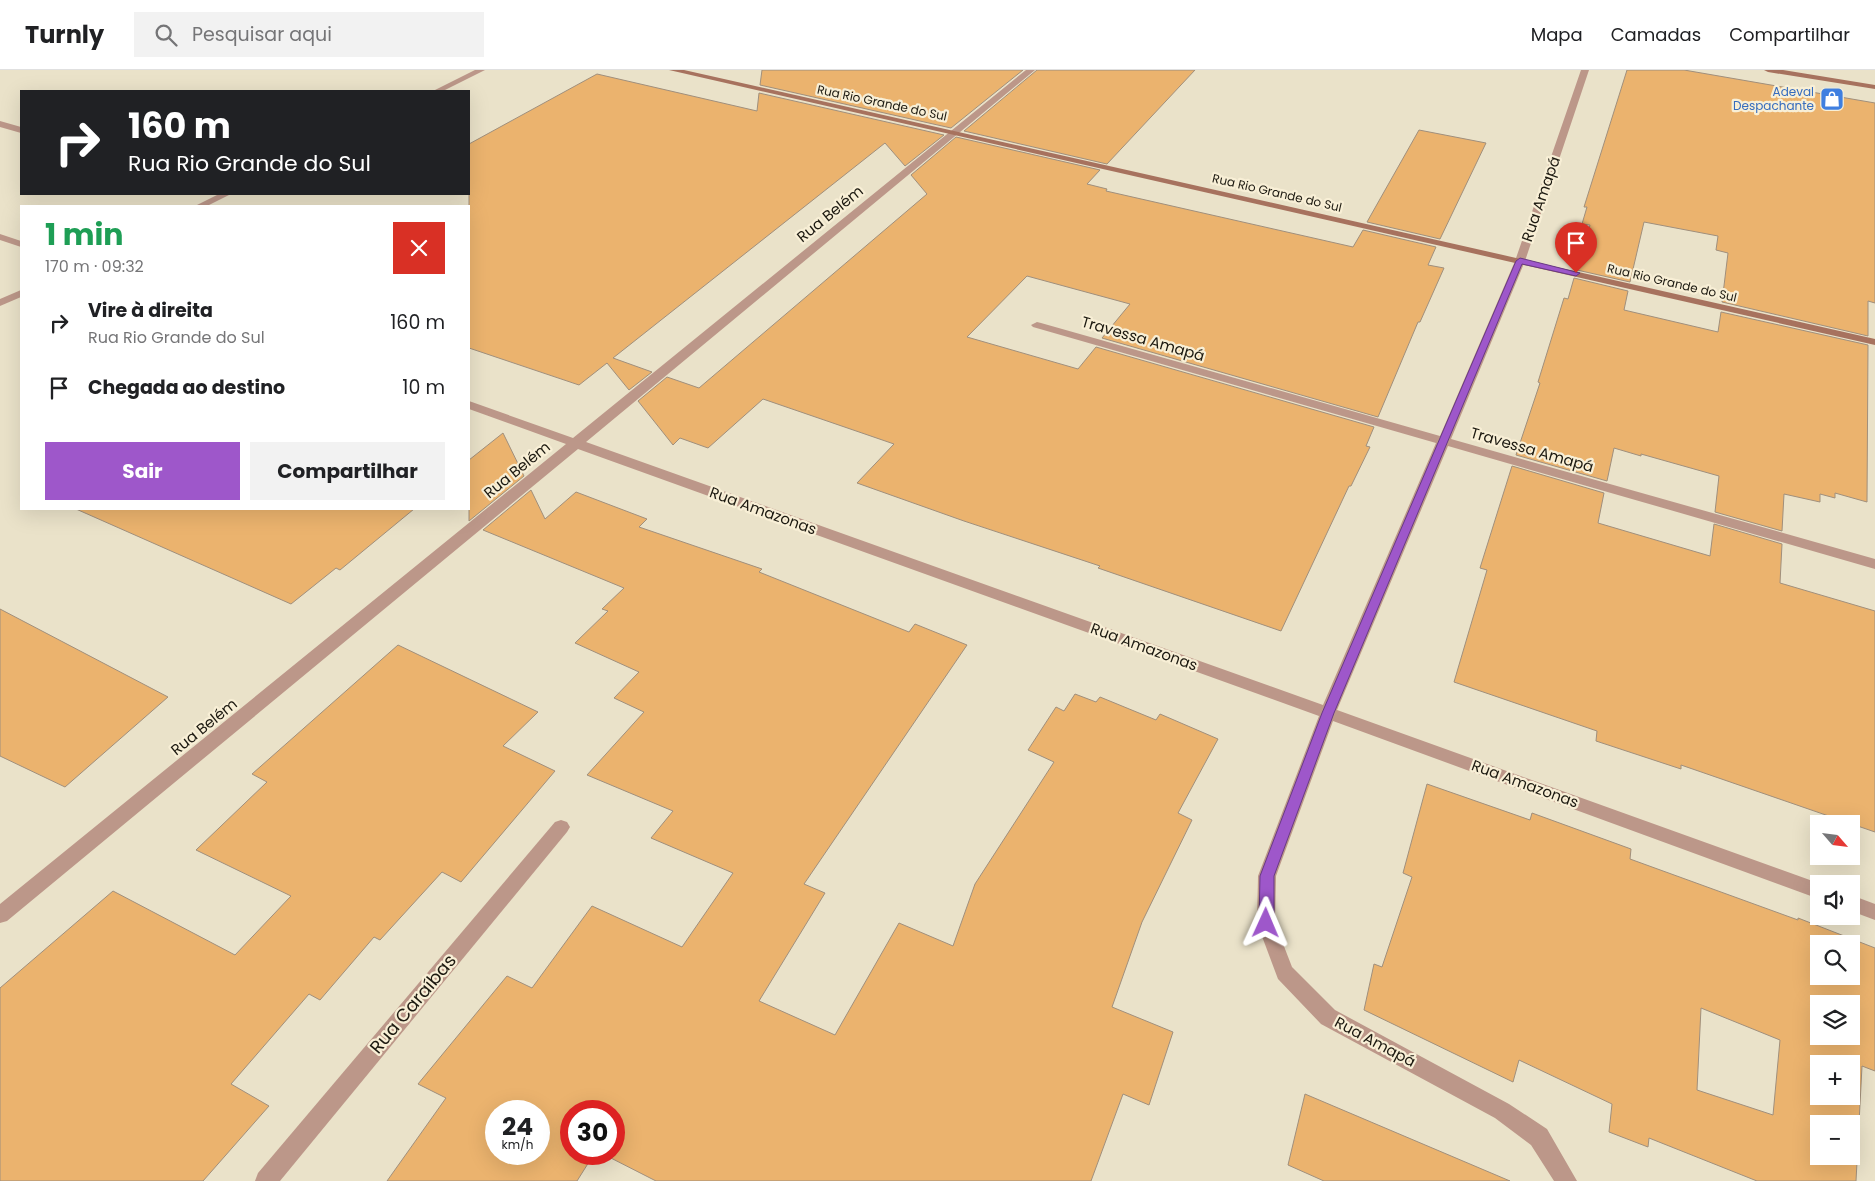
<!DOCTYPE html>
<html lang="pt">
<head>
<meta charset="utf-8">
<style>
	body { margin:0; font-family:Poppins,sans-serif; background:#f2f2f2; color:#202124; height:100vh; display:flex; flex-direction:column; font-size:19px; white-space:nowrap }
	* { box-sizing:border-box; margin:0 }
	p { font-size:16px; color:#757577 }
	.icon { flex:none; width:28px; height:28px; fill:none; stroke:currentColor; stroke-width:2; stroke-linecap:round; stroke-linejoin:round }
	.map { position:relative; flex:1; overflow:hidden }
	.panel { position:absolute; left:20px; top:135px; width:450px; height:305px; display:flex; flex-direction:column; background:#fff; border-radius:0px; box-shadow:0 5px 20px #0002 }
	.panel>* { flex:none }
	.banner { position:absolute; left:20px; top:20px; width:450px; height:105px; border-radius:0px; box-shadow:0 5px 20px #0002; background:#202124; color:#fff; overflow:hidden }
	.needle { width:32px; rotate:118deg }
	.controls { position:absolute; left:1810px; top:745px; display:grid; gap:10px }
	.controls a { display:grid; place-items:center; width:50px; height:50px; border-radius:0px; background:#fff; box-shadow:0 5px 20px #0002; font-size:25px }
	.speed { position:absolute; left:485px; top:1030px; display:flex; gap:10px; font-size:25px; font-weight:700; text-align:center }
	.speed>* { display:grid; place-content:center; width:65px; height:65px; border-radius:50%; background:#fff; box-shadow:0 5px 20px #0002; line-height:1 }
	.speed small { font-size:12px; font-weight:400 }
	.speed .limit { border:8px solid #d22; background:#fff; color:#111 }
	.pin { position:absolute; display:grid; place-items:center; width:42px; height:42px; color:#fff; margin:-51px -21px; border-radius:50% 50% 50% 0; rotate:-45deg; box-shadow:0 0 5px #0007 }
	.pin .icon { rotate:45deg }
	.me { position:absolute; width:55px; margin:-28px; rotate:1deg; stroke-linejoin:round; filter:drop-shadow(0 0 4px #0008) }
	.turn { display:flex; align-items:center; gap:18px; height:105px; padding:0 25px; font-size:22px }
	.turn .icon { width:65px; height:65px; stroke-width:2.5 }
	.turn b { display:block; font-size:35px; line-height:42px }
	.round { display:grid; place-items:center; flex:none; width:52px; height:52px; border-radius:0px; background:#f2f2f2 }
	.head { display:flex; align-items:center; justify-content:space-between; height:85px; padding:0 25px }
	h1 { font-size:30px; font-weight:700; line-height:38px; color:#1e9e55 }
	.action { display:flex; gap:10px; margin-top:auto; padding:10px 25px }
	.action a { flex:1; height:58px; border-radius:0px; background:#9e57ca; color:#fff; font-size:20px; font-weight:700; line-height:58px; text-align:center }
	.action a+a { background:#f2f2f2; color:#202124 }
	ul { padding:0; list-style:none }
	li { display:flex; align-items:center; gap:15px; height:65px; padding:0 25px }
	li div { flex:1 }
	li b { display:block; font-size:19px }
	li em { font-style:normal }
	header { display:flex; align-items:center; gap:30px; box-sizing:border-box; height:70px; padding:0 25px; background:#fff; border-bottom:1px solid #e0e0e0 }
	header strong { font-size:24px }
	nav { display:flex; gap:28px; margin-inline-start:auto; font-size:18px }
	.search { width:350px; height:45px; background:#f2f2f2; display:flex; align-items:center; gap:12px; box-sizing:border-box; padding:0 18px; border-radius:0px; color:#757577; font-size:19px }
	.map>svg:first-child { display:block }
	.building { fill:#ebb36e; stroke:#a08f7c; fill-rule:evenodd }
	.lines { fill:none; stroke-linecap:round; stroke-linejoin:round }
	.lane { fill:#bc9789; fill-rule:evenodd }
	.street { fill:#bc9789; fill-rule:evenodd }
	.secondary { fill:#a7725e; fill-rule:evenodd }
	.route { fill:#9e57ca; stroke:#673983 }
	.labels { text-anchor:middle; stroke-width:4.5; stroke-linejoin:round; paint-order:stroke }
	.far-shop-label { font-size:12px; fill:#366cbe; stroke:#f8efd6; text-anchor:end }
	.far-street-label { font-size:12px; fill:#1c1910; stroke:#f8efd6 }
	.street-label { font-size:15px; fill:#1c1910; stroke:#f8efd6 }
	.near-street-label { font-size:18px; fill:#1c1910; stroke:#f8efd6 }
</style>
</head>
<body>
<header>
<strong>Turnly</strong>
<div class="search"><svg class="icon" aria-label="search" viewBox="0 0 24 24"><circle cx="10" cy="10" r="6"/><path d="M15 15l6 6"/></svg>Pesquisar aqui</div>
<nav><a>Mapa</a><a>Camadas</a><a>Compartilhar</a></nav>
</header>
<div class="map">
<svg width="1875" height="1111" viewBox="0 0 1875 1111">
	<rect width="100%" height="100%" fill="#eae2c9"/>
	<g class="building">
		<path d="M 762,0 L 1023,0 L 951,58 L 760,15 Z"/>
		<path d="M 1037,0 L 1195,0 L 1107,94 L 964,61 Z"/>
		<path d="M 1627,0 L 1684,0 L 1875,33 L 1875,233 L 1868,231 L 1868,266 L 1722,232 L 1728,183 L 1716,180 L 1718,166 L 1644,152 L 1630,212 L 1577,200 L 1590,155 L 1582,154 L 1587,137 L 1584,137 Z"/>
		<path d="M 597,4 L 757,41 L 759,23 L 944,65 L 905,96 L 885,73 L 613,288 L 652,302 L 629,320 L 607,293 L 579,315 L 469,278 L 469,74 Z"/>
		<path d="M 1419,60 L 1486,73 L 1440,169 L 1367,152 Z"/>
		<path d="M 956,67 L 1100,100 L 1087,114 L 1107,119 L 1106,121 L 1194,141 L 1353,177 L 1363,160 L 1436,177 L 1428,195 L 1444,198 L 1420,252 L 1418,252 L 1378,347 L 1102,268 L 1130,234 L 1027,206 L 967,267 L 1078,299 L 1096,277 L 1374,357 L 1366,376 L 1370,377 L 1351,416 L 1349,416 L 1281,561 L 1098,498 L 1100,496 L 964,451 L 857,413 L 894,374 L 763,329 L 708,378 L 680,368 L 673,375 L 638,331 L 667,307 L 699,318 L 927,124 L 911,105 Z"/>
		<path d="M 1574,208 L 1628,221 L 1624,240 L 1718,262 L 1721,242 L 1868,275 L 1867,432 L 1835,423 L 1835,428 L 1820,424 L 1820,432 L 1784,424 L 1782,461 L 1715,442 L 1719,406 L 1641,384 L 1641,386 L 1614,378 L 1607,411 L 1516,385 L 1540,313 L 1538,312 L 1564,228 L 1568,229 Z"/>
		<path d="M 503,363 L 524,406 L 469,451 L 469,390 Z"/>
		<path d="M 1512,396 L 1604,423 L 1598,453 L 1710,486 L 1714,454 L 1782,474 L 1780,513 L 1875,541 L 1875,762 L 1681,695 L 1681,699 L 1596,671 L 1597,661 L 1454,612 L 1487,500 L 1480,498 Z"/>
		<path d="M 531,420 L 545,449 L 576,422 L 647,449 L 639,457 L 762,499 L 759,502 L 909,562 L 915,554 L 967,575 L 804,814 L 825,823 L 759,931 L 835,965 L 899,853 L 953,876 L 975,814 L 1054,692 L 1028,680 L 1056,637 L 1064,641 L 1075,624 L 1096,632 L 1100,627 L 1156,650 L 1160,644 L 1218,669 L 1178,743 L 1192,750 L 1142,852 L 1112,937 L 1173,962 L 1149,1035 L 1123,1024 L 1091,1111 L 656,1111 L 603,1084 L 614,1084 L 614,1041 L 571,1041 L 571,1084 L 594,1084 L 577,1111 L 387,1111 L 446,1028 L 418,1014 L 507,906 L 532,918 L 592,836 L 682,877 L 733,803 L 651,768 L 673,741 L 587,705 L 644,642 L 614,628 L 639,602 L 575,573 L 608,541 L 602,539 L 624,518 L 483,460 ZM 496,1041 L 539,1041 L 539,1084 L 496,1084 Z"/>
		<path d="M 76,439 L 414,439 L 340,500 L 336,498 L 291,534 Z"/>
		<path d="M 0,539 L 168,627 L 65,717 L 0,686 Z"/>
		<path d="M 398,575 L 538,642 L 503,676 L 555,701 L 461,812 L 442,802 L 380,870 L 374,867 L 320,930 L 309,924 L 231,1014 L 269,1036 L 203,1111 L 0,1111 L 0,918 L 113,821 L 235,885 L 291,826 L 196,780 L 267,712 L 252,704 Z"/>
		<path d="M 1427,714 L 1530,750 L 1532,743 L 1631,779 L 1630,789 L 1798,850 L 1798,848 L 1875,878 L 1875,1001 L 1862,996 L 1856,1111 L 1757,1111 L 1649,1068 L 1648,1077 L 1609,1062 L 1612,1034 L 1519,990 L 1513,1012 L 1364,940 L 1374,894 L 1382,897 L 1412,807 L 1403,803 ZM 1819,874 L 1851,874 L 1851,906 L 1819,906 ZM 1819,934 L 1851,934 L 1851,966 L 1819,966 ZM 1701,938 L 1780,970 L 1773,1045 L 1697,1020 ZM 1819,994 L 1851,994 L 1851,1026 L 1819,1026 ZM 1819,1054 L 1851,1054 L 1851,1086 L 1819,1086 Z"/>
		<path d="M 1305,1024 L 1510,1111 L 1324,1111 L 1288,1095 Z"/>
	</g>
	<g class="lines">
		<path class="lane" d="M 0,51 L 21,57 L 21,63 L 0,57 Z"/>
		<g class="street">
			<path d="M 475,0 L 485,0 L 443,21 L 433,21 Z"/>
			<path d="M 1026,0 L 1035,0 L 586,372 L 1323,635 L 1436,373 L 1033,257 L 1031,255 L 1037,252 L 1041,253 L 1440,366 L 1515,191 L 1581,0 L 1589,0 L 1525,191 L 1451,369 L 1875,489 L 1875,499 L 1448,376 L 1337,640 L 1821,814 L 1819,814 L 1819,829 L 1333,651 L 1276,806 L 1275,853 L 1292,897 L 1335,940 L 1509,1034 L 1547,1059 L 1577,1111 L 1554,1111 L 1531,1075 L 1495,1048 L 1321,954 L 1278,909 L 1257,853 L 1258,806 L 1319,646 L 578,379 L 7,851 L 0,853 L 0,834 L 566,374 L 469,339 L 469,331 L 573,368 Z"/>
			<path d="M 219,124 L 231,124 L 207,136 L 195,136 Z"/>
			<path d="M 0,164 L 21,171 L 21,177 L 0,170 Z"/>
			<path d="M 21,220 L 21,227 L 0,236 L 0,229 Z"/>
			<path d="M 561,750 L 567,752 L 570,757 L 567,762 L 280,1111 L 255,1111 L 258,1103 L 555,752 Z"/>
			<path d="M 1851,825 L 1875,834 L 1875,850 L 1851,841 Z"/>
		</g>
		<g class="secondary">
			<path d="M 669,0 L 684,0 L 1875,269 L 1875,275 Z"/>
			<path d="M 1764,0 L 1783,0 L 1875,15 L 1875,19 L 1768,2 Z"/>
		</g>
	</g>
	<path class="route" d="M 1520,188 L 1580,203 L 1576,206 L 1522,194 L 1334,643 L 1274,806 L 1274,853 L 1272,857 L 1266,859 L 1261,857 L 1259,853 L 1260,806 L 1322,643 L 1516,191 Z"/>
	<defs>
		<g id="shop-square" transform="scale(1.25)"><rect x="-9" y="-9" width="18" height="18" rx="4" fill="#3f7fe0" stroke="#f8efd6"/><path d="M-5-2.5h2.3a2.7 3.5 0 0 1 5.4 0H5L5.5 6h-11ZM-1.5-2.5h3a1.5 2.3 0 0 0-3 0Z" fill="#fff"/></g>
	</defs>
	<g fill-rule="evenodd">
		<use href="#shop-square" x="1832" y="29"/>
	</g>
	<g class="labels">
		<g class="far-shop-label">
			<text x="1814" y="26">Adeval<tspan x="1814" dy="14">Despachante</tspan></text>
		</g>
		<g class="far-street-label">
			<text transform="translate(882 33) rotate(12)" y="4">Rua Rio Grande do Sul</text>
			<text transform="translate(1277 123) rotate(13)" y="4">Rua Rio Grande do Sul</text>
			<text transform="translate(1672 213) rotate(13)" y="4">Rua Rio Grande do Sul</text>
		</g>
		<g class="street-label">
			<text transform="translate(1541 129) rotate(-71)" y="5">Rua Amapá</text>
			<text transform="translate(830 144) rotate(-39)" y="5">Rua Belém</text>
			<text transform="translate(1143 269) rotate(16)" y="5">Travessa Amapá</text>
			<text transform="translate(1532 380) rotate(16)" y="5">Travessa Amapá</text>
			<text transform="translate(517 400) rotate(-39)" y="5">Rua Belém</text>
			<text transform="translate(763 441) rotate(20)" y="5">Rua Amazonas</text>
			<text transform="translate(1144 577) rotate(20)" y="5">Rua Amazonas</text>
			<text transform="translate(204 657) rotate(-39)" y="5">Rua Belém</text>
			<text transform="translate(1525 714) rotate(20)" y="5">Rua Amazonas</text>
			<text transform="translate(1375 972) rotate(28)" y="5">Rua Amapá</text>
		</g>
		<g class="near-street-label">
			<text transform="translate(413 934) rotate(-50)" y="6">Rua Caraíbas</text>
		</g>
	</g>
</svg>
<div class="controls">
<a><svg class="needle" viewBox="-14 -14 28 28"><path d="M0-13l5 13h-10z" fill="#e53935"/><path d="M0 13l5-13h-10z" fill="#757577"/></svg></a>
<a><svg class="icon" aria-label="sound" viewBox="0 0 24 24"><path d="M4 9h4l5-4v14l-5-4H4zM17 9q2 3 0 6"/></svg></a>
<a><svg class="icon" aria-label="search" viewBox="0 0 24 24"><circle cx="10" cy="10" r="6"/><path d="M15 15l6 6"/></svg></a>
<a><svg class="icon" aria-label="layers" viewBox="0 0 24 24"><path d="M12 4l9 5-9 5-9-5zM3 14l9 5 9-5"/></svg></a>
<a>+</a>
<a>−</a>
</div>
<div class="speed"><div>24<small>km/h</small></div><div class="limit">30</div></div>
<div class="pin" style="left:1576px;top:203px;background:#d93025"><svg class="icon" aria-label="arrive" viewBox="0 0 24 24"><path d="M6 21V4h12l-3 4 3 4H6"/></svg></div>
<svg class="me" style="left:1266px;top:853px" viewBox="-20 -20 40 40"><path d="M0-17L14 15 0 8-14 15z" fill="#9e57ca" stroke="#fff" stroke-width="4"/></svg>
<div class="banner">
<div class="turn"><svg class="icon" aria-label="right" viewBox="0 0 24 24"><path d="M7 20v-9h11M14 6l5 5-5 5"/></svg><div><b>160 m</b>Rua Rio Grande do Sul</div></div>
</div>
<section class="panel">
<div class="head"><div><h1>1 min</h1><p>170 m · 09:32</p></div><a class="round" style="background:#d93025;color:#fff"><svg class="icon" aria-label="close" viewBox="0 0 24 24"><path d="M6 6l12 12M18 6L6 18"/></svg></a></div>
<ul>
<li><svg class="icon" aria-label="right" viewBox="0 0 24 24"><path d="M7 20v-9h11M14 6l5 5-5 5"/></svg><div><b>Vire à direita</b><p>Rua Rio Grande do Sul</p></div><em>160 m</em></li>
<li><svg class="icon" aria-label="arrive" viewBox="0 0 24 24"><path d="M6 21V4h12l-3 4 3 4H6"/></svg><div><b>Chegada ao destino</b></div><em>10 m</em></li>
</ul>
<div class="action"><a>Sair</a><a>Compartilhar</a></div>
</section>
</div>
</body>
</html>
